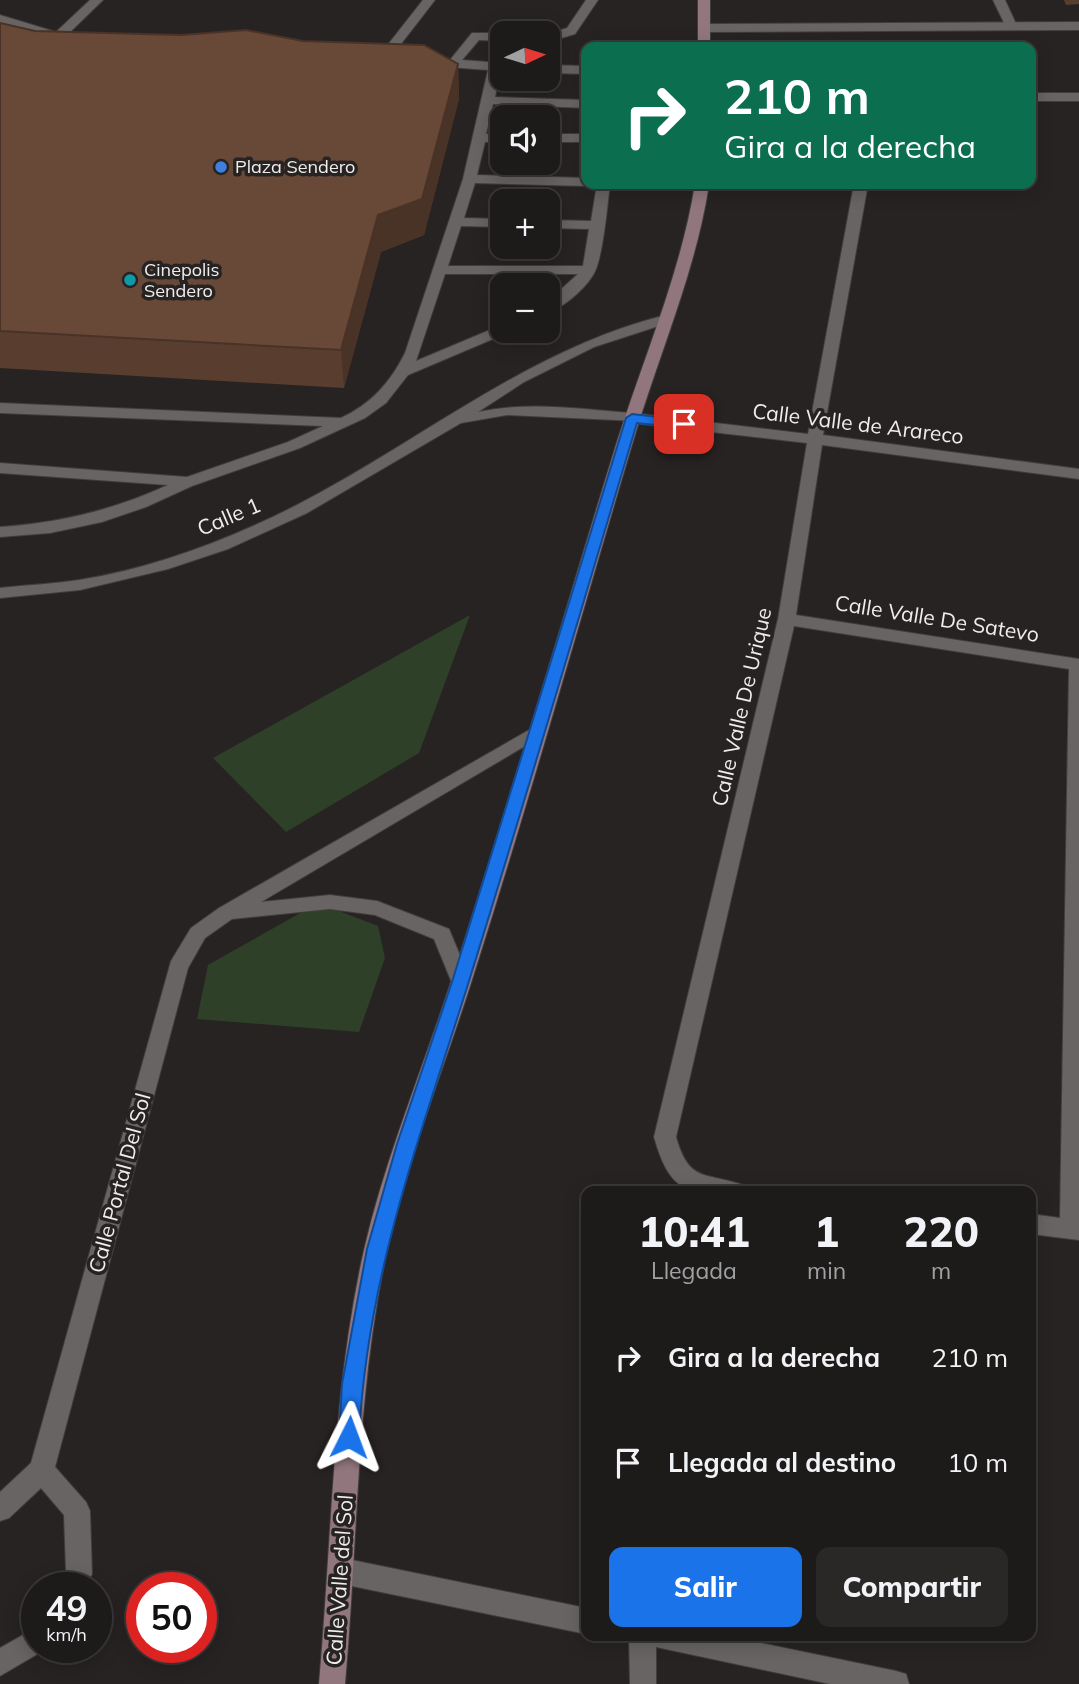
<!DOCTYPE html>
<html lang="es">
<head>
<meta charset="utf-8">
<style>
	body { margin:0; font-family:Mulish,sans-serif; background:#2a2727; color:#f1f3f6; height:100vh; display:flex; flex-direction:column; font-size:26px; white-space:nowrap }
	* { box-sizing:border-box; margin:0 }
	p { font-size:23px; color:#a0a1a2 }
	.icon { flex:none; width:38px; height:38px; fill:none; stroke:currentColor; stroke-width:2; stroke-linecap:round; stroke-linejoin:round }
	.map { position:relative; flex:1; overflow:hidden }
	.side { position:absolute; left:581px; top:1186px; width:455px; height:455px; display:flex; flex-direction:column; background:#1d1a1a; border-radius:14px; box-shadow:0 4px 18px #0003,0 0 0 2px #3b3839 }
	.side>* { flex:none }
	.top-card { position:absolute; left:581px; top:42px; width:455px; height:147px; border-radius:14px; box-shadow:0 4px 18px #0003,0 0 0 2px #3b3839; background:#0b6e4f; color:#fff; overflow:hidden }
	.needle { width:46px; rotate:86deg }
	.controls { position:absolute; left:490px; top:21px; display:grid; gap:14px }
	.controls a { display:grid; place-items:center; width:70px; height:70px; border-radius:14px; background:#1d1a1a; box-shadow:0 4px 18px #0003,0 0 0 2px #3b3839; font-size:35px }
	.speed { position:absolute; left:21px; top:1572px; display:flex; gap:14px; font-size:35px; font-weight:700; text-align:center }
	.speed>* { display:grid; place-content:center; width:91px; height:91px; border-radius:50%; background:#1d1a1a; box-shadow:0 4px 18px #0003,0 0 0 2px #3b3839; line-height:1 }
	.speed small { font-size:18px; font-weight:400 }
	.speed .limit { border:10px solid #d22; background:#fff; color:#111 }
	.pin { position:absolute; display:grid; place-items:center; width:60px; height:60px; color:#fff; margin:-30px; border-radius:14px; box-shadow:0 4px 10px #0006 }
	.me { position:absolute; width:77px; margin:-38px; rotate:3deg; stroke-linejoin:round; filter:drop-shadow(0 0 5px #0008) }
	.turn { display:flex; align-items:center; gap:24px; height:147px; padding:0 28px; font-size:32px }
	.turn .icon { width:91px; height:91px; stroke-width:2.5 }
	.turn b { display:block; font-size:49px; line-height:60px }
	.eta { display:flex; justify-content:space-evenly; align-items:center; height:119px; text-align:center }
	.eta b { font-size:42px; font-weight:800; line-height:49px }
	.primary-button { display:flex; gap:14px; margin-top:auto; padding:14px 28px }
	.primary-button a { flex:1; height:80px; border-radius:14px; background:#1a73e8; color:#fff; font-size:28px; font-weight:800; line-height:80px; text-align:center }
	.primary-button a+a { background:#2a2727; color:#f1f3f6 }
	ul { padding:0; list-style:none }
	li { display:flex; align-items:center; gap:21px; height:105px; padding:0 28px }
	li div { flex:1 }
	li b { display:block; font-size:26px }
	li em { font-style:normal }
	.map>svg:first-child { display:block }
	.green { fill:#2f4028 }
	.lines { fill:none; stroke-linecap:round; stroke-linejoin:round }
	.service-casing { stroke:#403e3d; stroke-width:2 }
	.minor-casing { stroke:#403e3d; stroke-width:2 }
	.tertiary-casing { stroke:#403e3d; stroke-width:2 }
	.secondary-casing { stroke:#403e3d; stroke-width:2 }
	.service { fill:#686463; fill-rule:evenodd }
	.minor { fill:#686463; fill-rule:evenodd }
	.tertiary { fill:#686463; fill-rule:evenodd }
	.secondary { fill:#91767d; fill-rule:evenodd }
	.wall { fill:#593e2f }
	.shaded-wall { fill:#493226 }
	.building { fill:#684837; stroke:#493226; stroke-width:2 }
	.route { fill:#1a73e8; stroke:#114b97; stroke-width:2 }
	.shop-dot { fill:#3f7fe0; stroke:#272322; stroke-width:2.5 }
	.culture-dot { fill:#0f9aa8; stroke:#272322; stroke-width:2.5 }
	.labels { text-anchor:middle; stroke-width:7; stroke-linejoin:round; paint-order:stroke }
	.far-poi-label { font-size:18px; fill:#f0eeed; stroke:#272322; text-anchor:start }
	.street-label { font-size:21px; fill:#f0eeed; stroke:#272322 }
</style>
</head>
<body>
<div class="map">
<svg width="1079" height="1684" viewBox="0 0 1079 1684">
	<rect width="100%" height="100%" fill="#272322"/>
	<g class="green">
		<path d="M 470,615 L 419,753 L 286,832 L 213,758 Z"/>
		<path d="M 318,903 L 378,926 L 385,958 L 359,1032 L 197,1019 L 208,965 Z"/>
	</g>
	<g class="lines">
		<g class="service-casing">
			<g id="service">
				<path d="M 90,0 L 103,0 L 67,35 L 67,41 L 54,40 L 0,23 L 0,15 L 56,32 Z"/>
				<path d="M 423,0 L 435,0 L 387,62 L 379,62 L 379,56 Z"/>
				<path d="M 586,0 L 598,0 L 575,34 L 548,42 L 548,34 L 567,28 Z"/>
				<path d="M 993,0 L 1005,0 L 1017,26 L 1015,29 L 1007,29 Z"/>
				<path d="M 472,33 L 502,33 L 502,41 L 479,40 L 462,60 L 502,63 L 495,97 L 586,100 L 586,108 L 493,104 L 486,134 L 502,134 L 502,142 L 485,142 L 477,175 L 586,178 L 586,184 L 591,184 L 586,186 L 475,183 L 464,218 L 502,219 L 502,227 L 461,226 L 448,266 L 583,266 L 589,229 L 548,228 L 548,220 L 591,221 L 597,184 L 610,184 C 607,207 604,248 596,269 C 590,285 564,308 548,312 L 548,301 L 578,274 L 445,274 L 416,361 L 497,327 L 502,326 L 502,331 L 509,331 L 507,333 L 408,375 L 386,403 L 365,418 L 300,448 L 192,486 L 146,507 L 102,522 L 50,533 L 0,537 L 0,527 C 59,523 114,510 168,485 L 0,473 L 0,463 L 187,477 L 288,442 L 323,426 L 0,413 L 0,403 L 341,418 C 371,404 390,383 405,353 L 463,179 L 488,70 L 434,66 L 428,62 L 434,58 L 450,60 Z"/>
				<path d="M 548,65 L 586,66 L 586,74 L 548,73 Z"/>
				<rect x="548" y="134" width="38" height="8"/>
				<path d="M 342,1558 L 586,1608 L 586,1634 L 342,1584 L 333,1580 L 329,1571 L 333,1562 Z"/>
				<path d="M 629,1636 L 727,1636 L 896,1671 L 906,1674 L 909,1684 L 830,1684 L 656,1647 L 656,1684 L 630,1684 Z"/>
			</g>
		</g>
		<g class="minor-casing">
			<g id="minor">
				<rect x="1031" y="93" width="48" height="8"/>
				<path d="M 854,184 L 868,184 L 823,435 L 1079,469 L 1079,479 L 822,445 L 796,615 L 1079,659 L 1079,1240 L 1031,1234 L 1031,1214 L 1060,1218 L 1069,669 L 794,626 L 676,1137 C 689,1183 705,1172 743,1185 L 746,1192 C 690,1192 672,1199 654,1137 L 778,619 L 807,443 L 632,423 L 624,418 L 632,413 L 808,434 Z"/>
				<path d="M 536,726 L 542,728 L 545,732 L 542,736 L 261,902 L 330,895 L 377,901 L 449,929 L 471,982 L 468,988 L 461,990 L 454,988 L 434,939 L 375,915 L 330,909 L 232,919 L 205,938 L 188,968 L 55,1467 L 86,1502 L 90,1511 L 92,1574 L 86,1587 L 58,1587 L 66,1571 L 64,1515 L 41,1488 L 9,1518 L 0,1521 L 0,1492 L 31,1463 L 171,961 L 191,928 L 219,908 Z"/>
				<path d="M 37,1627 L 37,1647 L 47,1647 L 46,1649 L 0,1676 L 0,1648 Z"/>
			</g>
		</g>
		<g class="tertiary-casing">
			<g id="tertiary">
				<path d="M 1079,22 L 1079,30 L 705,32 L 699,28 L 705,24 Z"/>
				<path d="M 666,315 L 671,316 L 673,319 L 671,322 L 594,347 L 524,382 L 478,412 C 529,401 580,409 632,413 L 640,418 L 637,421 L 507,415 L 461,423 L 307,513 L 228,549 L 168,569 L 80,590 L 0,598 L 0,588 C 26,585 53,584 79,580 C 154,568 228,540 295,506 C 419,443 528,349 666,315 Z"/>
			</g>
		</g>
		<g class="secondary-casing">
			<g id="secondary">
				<rect x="698" y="0" width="12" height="47"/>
				<path d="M 695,184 L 709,184 C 696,271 659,354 634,438 C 580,619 529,802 471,983 C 443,1071 407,1159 387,1250 C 356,1393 358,1539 345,1684 L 319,1684 C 332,1539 332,1392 364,1250 C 385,1159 422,1071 451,982 C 509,804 561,624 616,445 C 643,359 681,273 695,184 Z"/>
			</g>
		</g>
		<use href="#service" class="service"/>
		<use href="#minor" class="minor"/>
		<use href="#tertiary" class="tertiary"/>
		<use href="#secondary" class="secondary"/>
	</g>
	<g class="wall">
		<path d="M 1064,0 L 1079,0 L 1079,4 L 1066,5 Z"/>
		<path d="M 0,23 L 35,31 L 181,35 L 303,41 L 458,64 L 459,99 L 424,235 L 381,252 L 344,388 L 0,368 Z"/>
	</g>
	<path class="shaded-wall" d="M 458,64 L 459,99 L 424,235 L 381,252 L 344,388 L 341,350 L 378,215 Z"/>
	<path class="building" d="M 0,23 L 35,31 L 181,35 L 246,30 L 303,41 L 424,45 L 458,64 L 422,199 L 378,215 L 341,350 L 0,331 Z"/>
	<path class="route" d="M 632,414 L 684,420 L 691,424 L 684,428 L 637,423 C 581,609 527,795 469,981 C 421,1135 367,1274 359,1437 L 356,1444 L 349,1447 L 342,1444 L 339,1437 L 342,1384 L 367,1249 L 397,1144 L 452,982 L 626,418 Z"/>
	<circle class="shop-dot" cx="221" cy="167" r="7"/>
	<circle class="culture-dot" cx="130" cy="280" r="7"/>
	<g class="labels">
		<g class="far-poi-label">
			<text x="235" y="173">Plaza Sendero</text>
			<text x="144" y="276">Cinepolis<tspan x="144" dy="21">Sendero</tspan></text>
		</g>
		<g class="street-label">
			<text transform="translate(858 424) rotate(7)" y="7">Calle Valle de Arareco</text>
			<text transform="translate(229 517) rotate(-23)" y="7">Calle 1</text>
			<text transform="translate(937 619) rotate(9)" y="7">Calle Valle De Satevo</text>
			<text transform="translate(742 707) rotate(-77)" y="7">Calle Valle De Urique</text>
			<text transform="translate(120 1183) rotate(-75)" y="7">Calle Portal Del Sol</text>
			<text transform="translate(340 1580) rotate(-86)" y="7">Calle Valle del Sol</text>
		</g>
	</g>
</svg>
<div class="controls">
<a><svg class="needle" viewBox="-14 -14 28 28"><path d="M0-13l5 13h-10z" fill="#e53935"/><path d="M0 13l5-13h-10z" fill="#a0a1a2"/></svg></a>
<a><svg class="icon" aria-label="sound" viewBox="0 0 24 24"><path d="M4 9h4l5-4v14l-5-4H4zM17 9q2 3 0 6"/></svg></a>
<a>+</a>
<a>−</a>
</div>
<div class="speed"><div>49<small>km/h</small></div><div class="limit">50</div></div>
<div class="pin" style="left:684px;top:424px;background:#d93025"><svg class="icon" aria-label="arrive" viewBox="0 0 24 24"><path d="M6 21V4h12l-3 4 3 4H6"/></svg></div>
<svg class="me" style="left:349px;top:1437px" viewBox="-20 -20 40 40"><path d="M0-17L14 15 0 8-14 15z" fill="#1a73e8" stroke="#fff" stroke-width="4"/></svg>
<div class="top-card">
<div class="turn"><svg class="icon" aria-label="right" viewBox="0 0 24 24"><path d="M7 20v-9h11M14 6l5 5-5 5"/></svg><div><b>210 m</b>Gira a la derecha</div></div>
</div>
<section class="side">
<div class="eta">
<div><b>10:41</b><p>Llegada</p></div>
<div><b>1</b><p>min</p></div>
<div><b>220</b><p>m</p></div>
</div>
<ul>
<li><svg class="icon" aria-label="right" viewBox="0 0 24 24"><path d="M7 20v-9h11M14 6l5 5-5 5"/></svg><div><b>Gira a la derecha</b></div><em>210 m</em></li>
<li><svg class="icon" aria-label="arrive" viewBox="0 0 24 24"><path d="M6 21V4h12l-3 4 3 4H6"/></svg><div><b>Llegada al destino</b></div><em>10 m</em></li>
</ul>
<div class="primary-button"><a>Salir</a><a>Compartir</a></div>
</section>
</div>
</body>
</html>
